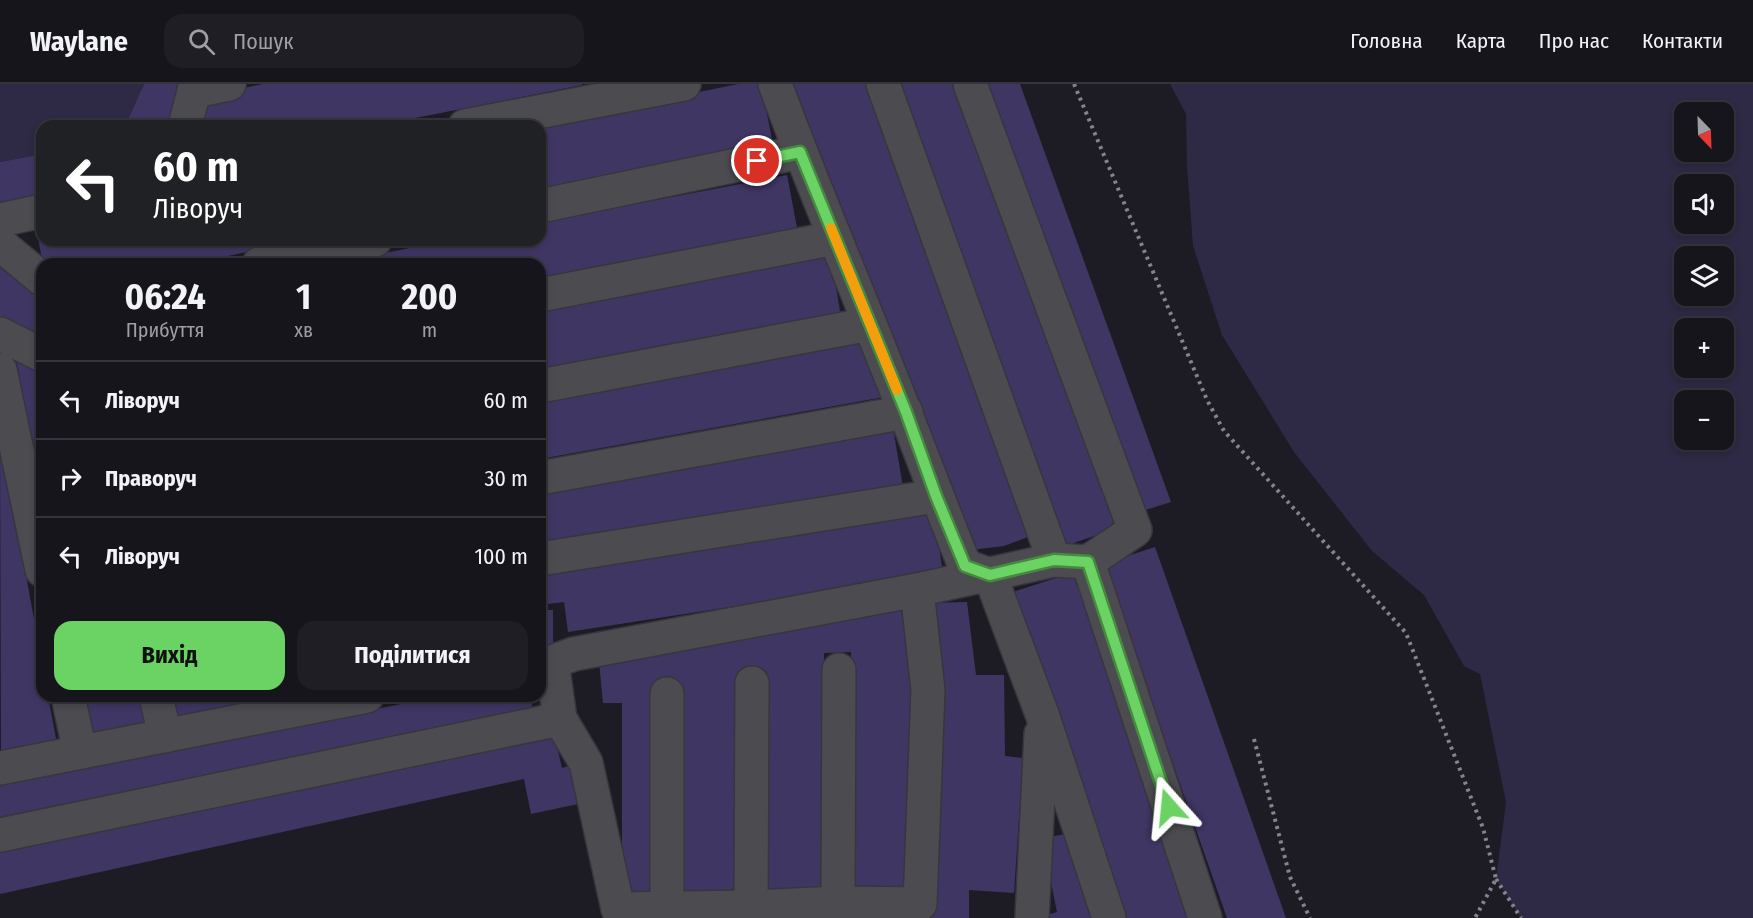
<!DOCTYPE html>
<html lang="uk">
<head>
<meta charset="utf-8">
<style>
	body { margin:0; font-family:"Fira Sans Condensed",sans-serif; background:#1f1e25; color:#f1f3f6; height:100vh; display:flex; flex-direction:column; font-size:22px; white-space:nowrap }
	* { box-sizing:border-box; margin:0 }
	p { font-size:20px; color:#9e9fa3 }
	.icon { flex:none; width:33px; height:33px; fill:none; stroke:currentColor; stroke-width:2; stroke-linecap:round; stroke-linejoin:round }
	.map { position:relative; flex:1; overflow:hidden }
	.drawer { position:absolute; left:36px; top:174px; width:510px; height:444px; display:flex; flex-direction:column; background:#16151c; border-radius:18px; box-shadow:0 3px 9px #0003,0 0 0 2px #35343b }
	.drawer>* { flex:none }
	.banner { position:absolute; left:36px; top:36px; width:510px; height:126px; border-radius:18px; box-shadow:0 3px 9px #0003,0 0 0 2px #35343b; background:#202124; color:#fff; overflow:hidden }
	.needle { width:39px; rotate:157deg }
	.fabs { position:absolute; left:1674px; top:18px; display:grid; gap:12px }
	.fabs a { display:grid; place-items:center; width:60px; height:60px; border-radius:12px; background:#16151c; box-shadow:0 3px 9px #0003,0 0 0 2px #35343b; font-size:30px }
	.pin { position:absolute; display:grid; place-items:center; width:51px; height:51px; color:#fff; margin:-26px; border:3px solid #fff; border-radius:50%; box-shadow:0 2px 6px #0007 }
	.me { position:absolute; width:66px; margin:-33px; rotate:342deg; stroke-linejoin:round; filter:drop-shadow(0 0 4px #0008) }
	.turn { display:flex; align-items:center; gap:21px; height:126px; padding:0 18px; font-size:27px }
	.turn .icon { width:78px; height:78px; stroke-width:2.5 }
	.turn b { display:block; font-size:42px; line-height:51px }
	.eta { display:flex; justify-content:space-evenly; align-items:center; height:102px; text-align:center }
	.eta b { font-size:36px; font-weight:700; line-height:42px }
	.button { display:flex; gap:12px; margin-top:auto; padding:12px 18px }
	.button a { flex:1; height:69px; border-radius:18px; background:#6bd363; color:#111; font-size:24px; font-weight:700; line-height:69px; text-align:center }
	.button a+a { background:#1f1e25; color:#f1f3f6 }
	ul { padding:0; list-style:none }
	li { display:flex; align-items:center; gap:18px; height:78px; padding:0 18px; border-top:2px solid #35343b }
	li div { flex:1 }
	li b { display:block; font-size:22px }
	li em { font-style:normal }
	header { display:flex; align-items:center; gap:36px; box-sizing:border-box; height:84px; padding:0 30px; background:#16151c; border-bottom:2px solid #35343b }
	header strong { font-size:28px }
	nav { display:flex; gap:33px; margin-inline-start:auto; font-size:21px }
	.search { width:420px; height:54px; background:#1f1e25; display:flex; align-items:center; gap:15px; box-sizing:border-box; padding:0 21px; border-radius:18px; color:#9e9fa3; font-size:22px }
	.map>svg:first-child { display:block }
	.green { fill:#2e2944; fill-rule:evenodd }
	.building { fill:#403664 }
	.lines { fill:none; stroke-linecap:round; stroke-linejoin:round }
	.minor-casing { stroke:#37363f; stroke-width:36 }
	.path { stroke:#85848c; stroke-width:4; stroke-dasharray:3 4.5; stroke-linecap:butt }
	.minor { stroke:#4c4c50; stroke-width:33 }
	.route-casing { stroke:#468940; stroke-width:15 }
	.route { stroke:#6bd363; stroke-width:10 }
	.slow { stroke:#f59e0b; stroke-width:10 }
</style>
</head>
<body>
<header>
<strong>Waylane</strong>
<div class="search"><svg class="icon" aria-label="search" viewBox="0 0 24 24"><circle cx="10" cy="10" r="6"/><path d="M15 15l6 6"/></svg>Пошук</div>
<nav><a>Головна</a><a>Карта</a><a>Про нас</a><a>Контакти</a></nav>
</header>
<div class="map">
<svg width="1753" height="834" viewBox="0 0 1753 834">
	<rect width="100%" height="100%" fill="#1d1c25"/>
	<g class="green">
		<path d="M 0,0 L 144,0 L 125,42 L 42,42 L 42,70 L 0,78 Z"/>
		<path d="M 1170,0 L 1753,0 L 1753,834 L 1521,834 L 1496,795 L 1506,718 L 1480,590 L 1464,582 L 1424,511 L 1372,467 L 1294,368 L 1222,251 L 1193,162 L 1187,81 L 1186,30 ZM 1684,28 L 1724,28 L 1724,68 L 1684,68 ZM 1684,100 L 1724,100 L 1724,140 L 1684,140 ZM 1684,172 L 1724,172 L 1724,212 L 1684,212 ZM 1684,244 L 1724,244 L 1724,284 L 1684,284 ZM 1684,316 L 1724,316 L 1724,356 L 1684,356 Z"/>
	</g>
	<g class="building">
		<path d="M 144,0 L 189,0 L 173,42 L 125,42 Z"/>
		<path d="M 263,0 L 582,0 L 582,1 L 375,42 L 191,42 L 200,13 Z"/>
		<path d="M 738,0 L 761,0 L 773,60 L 540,108 L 540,41 Z"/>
		<path d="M 794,0 L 868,0 L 1033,451 L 1004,462 L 971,466 L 811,50 Z"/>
		<path d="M 895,0 L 961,0 L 1120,443 L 1062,463 Z"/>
		<path d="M 983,0 L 1020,0 L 1171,418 L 1139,428 Z"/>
		<path d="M 42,70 L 42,111 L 0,118 L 0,78 Z"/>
		<path d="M 787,91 L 798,149 L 540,198 L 540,180 L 331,180 L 449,156 L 540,156 L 540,138 Z"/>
		<path d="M 42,143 L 42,156 L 300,157 L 189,180 L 43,180 L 36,144 Z"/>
		<path d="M 831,173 L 841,233 L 540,287 L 540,225 Z"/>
		<path d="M 0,179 L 42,207 L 42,259 L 0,232 Z"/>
		<path d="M 867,258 L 884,313 L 540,375 L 540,314 Z"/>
		<path d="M 15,269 L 42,282 L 42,404 L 41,404 Z"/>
		<path d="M 893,344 L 903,403 L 540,464 L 540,404 Z"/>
		<path d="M 0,351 L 42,578 L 42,612 L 48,612 L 57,660 L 1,670 Z"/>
		<path d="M 934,427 L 943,490 L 568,548 L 564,518 L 540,521 L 540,488 Z"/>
		<path d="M 1155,463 L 1286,834 L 1227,834 L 1103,480 Z"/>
		<path d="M 1074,488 L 1191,834 L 1123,834 L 1013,508 Z"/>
		<path d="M 967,518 L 976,591 L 1004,591 L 1005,672 L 1023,674 L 1014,809 L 969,806 L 969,834 L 931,834 L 938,605 L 927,519 Z"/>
		<path d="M 907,519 L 913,600 L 907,807 L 849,807 L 851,568 L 824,569 L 823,807 L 768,808 L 765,586 L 743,587 L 738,814 L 622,806 L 622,619 L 603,619 L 599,578 Z"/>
		<rect x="540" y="526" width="13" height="37"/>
		<path d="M 81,612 L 140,612 L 147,643 L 89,655 Z"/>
		<path d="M 168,612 L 232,612 L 234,625 L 173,637 Z"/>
		<path d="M 260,612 L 289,612 L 262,618 Z"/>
		<path d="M 442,612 L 530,612 L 534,632 L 0,738 L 0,699 Z"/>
		<path d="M 553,646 L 562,684 L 569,682 L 578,720 L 531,730 L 524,695 L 0,810 L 0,767 Z"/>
		<path d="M 1072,749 L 1096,834 L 1037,834 L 1057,828 L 1042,754 Z"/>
	</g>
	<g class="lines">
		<g class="minor-casing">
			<g id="minor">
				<path d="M 775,0 C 810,95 850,189 887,283 C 914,349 938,416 965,482 L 990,491 L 1042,630 L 1109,834"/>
				<path d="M 883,0 L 1054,476"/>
				<path d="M 194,7 L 229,0"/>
				<path d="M 185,42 L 194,7 L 198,0"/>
				<path d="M 465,42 L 684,0"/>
				<path d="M 540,122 L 800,68"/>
				<path d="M 0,136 L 42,127"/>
				<path d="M 0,160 L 42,195"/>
				<path d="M 259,180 L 375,156"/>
				<path d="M 540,211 L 835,154"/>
				<path d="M 0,250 L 42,271"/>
				<path d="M 0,286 L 42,486"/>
				<path d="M 540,302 L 870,240"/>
				<path d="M 540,394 L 906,328"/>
				<path d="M 540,475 L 936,412"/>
				<path d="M 1088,478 L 1205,834"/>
				<path d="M 552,578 L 574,570 L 917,506 L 1054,476 L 1088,478 L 1135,446 L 970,0"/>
				<path d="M 540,579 L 552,578 L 560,635 L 586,679 L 618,825 L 751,823 L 838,819 L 920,820 L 928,606 L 917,506"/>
				<path d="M 68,612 L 80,668"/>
				<path d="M 156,612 L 165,652"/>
				<path d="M 0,684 L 367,612"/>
				<path d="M 0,751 L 560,635"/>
				<path d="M 838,819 L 839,586"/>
				<path d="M 751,823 L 752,599"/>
				<path d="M 667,824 L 667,610"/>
				<path d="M 1032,834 L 1041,650"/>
			</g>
		</g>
		<g class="path">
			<path d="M 1074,0 L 1207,316 L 1224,347 L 1406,549 L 1483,744 L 1496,795 L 1475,834"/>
			<path d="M 1254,655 L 1290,793 L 1310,834"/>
			<path d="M 1496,795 L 1521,834"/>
		</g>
		<use href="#minor" class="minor"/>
	</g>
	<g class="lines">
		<g class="route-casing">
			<path id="route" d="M 757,77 L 800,68 L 906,328 L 936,412 L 965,482 L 990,491 L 1054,476 L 1088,478 L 1169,723"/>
		</g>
		<use href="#route" class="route"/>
		<path class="slow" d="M 831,144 L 897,306"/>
	</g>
</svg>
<div class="fabs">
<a><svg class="needle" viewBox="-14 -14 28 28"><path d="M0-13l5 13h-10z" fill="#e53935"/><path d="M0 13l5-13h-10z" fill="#9e9fa3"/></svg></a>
<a><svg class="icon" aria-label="sound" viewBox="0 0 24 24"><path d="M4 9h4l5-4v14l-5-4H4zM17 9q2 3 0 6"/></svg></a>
<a><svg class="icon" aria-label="layers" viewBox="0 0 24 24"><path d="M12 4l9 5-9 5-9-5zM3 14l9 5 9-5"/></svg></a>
<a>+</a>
<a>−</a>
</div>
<div class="pin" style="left:757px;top:77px;background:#d93025"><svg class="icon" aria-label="arrive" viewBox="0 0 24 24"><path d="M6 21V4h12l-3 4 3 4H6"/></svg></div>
<svg class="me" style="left:1169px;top:723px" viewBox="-20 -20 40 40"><path d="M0-17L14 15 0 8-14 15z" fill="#6bd363" stroke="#fff" stroke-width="4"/></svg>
<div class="banner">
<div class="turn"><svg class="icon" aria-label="left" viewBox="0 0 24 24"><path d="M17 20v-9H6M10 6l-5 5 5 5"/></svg><div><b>60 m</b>Ліворуч</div></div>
</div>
<section class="drawer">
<div class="eta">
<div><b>06:24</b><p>Прибуття</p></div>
<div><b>1</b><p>хв</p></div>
<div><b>200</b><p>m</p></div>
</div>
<ul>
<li><svg class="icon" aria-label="left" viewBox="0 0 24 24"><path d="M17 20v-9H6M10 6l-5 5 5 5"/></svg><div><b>Ліворуч</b></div><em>60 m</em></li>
<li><svg class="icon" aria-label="right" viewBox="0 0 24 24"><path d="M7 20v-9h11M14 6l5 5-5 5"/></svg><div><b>Праворуч</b></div><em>30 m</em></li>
<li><svg class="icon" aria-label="left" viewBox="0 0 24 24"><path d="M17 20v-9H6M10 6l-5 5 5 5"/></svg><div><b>Ліворуч</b></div><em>100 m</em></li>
</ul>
<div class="button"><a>Вихід</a><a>Поділитися</a></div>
</section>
</div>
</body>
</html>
